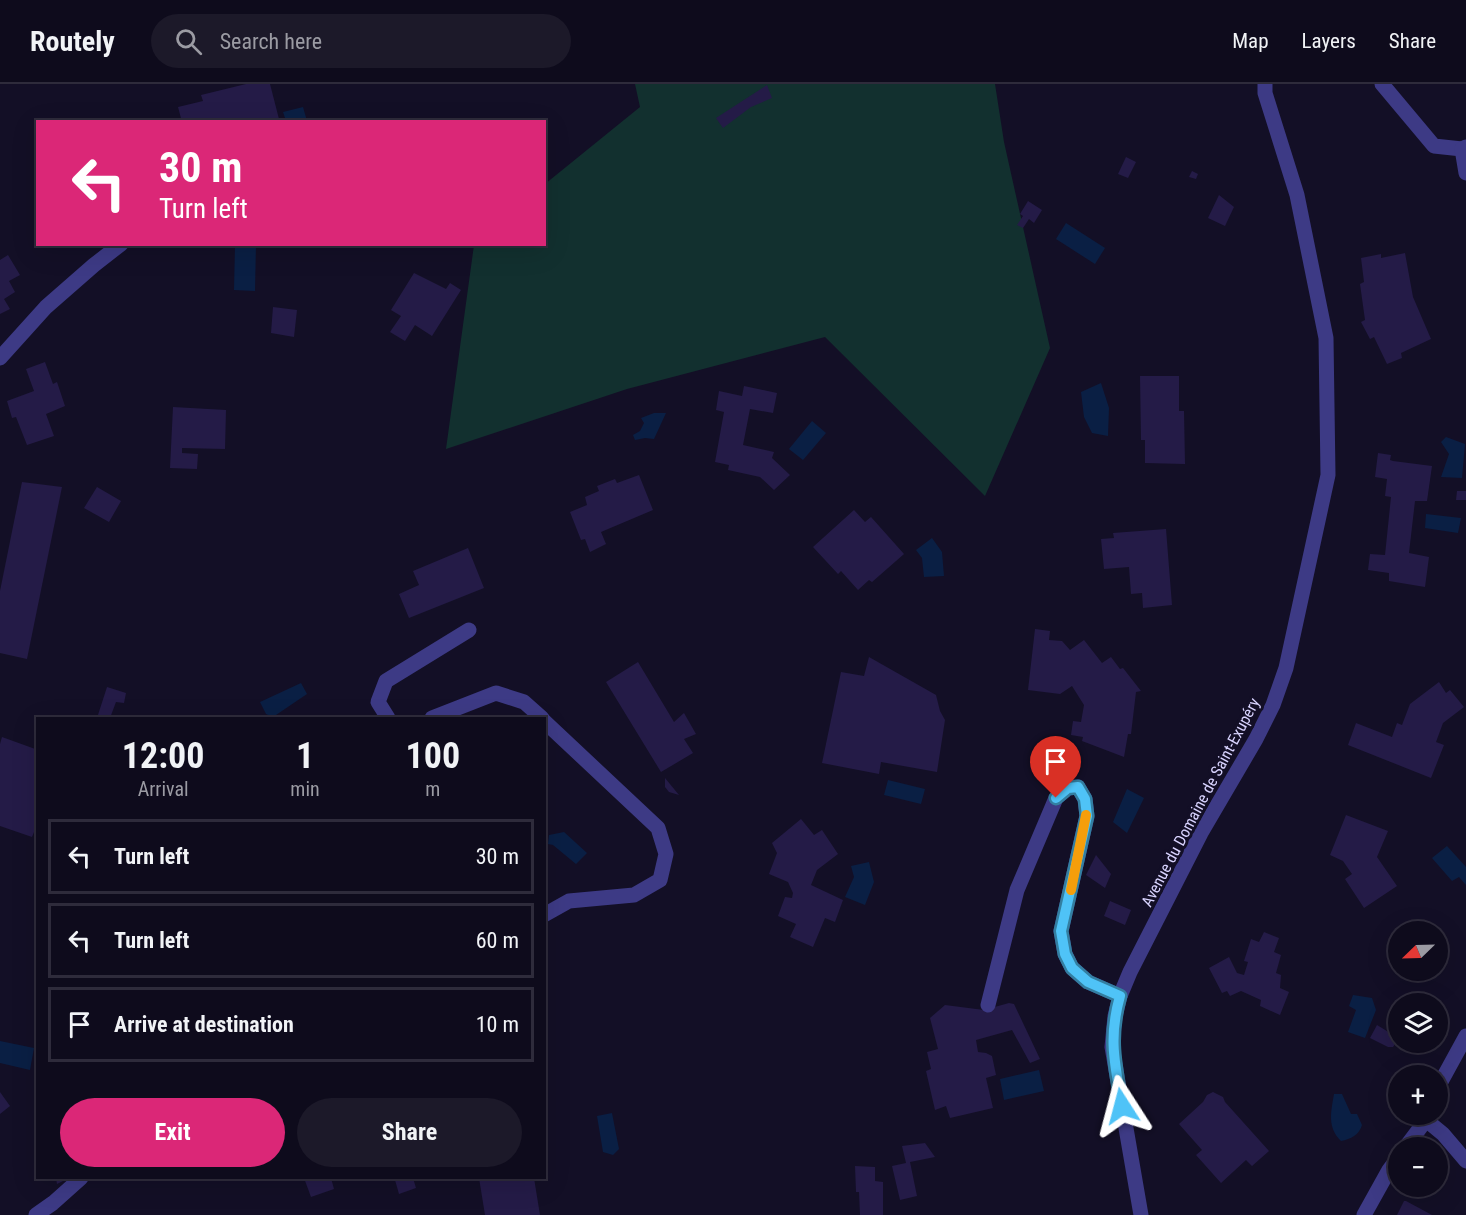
<!DOCTYPE html>
<html lang="en">
<head>
<meta charset="utf-8">
<style>
	body { margin:0; font-family:"Roboto Condensed",sans-serif; background:#1c1929; color:#f1f3f6; height:100vh; display:flex; flex-direction:column; font-size:22px; white-space:nowrap }
	* { box-sizing:border-box; margin:0 }
	p { font-size:20px; color:#9b9ba3 }
	.icon { flex:none; width:33px; height:33px; fill:none; stroke:currentColor; stroke-width:2; stroke-linecap:round; stroke-linejoin:round }
	.map { position:relative; flex:1; overflow:hidden }
	.drawer { position:absolute; left:36px; top:633px; width:510px; height:462px; display:flex; flex-direction:column; background:#0e0b1c; border-radius:0px; box-shadow:0 6px 24px #0002,0 0 0 2px #2e2b3b }
	.drawer>* { flex:none }
	.guide { position:absolute; left:36px; top:36px; width:510px; height:126px; border-radius:0px; box-shadow:0 6px 24px #0002,0 0 0 2px #2e2b3b; background:#db2777; color:#fff; overflow:hidden }
	.needle { width:39px; rotate:247deg }
	.fabs { position:absolute; left:1388px; top:837px; display:grid; gap:12px }
	.fabs a { display:grid; place-items:center; width:60px; height:60px; border-radius:50%; background:#0e0b1c; box-shadow:0 6px 24px #0002,0 0 0 2px #2e2b3b; font-size:30px }
	.pin { position:absolute; display:grid; place-items:center; width:51px; height:51px; color:#fff; margin:-62px -26px; border-radius:50% 50% 50% 0; rotate:-45deg; box-shadow:0 0 6px #0007 }
	.pin .icon { rotate:45deg }
	.me { position:absolute; width:66px; margin:-33px; rotate:351deg; stroke-linejoin:round; filter:drop-shadow(0 0 4px #0008) }
	.turn { display:flex; align-items:center; gap:21px; height:126px; padding:0 24px; font-size:27px }
	.turn .icon { width:78px; height:78px; stroke-width:2.5 }
	.turn b { display:block; font-size:42px; line-height:51px }
	.eta { display:flex; justify-content:space-evenly; align-items:center; height:102px; text-align:center }
	.eta b { font-size:36px; font-weight:700; line-height:42px }
	.primary-button { display:flex; gap:12px; margin-top:auto; padding:12px 24px }
	.primary-button a { flex:1; height:69px; border-radius:36px; background:#db2777; color:#fff; font-size:24px; font-weight:700; line-height:69px; text-align:center }
	.primary-button a+a { background:#1c1929; color:#f1f3f6 }
	ul { padding:0; list-style:none }
	li { display:flex; align-items:center; gap:18px; height:75px; margin:0 12px 9px; padding:0 12px; border:3px solid #2e2b3b; border-radius:0px }
	li div { flex:1 }
	li b { display:block; font-size:22px }
	li em { font-style:normal }
	header { display:flex; align-items:center; gap:36px; box-sizing:border-box; height:84px; padding:0 30px; background:#0e0b1c; border-bottom:2px solid #2e2b3b }
	header strong { font-size:28px }
	nav { display:flex; gap:33px; margin-inline-start:auto; font-size:21px }
	.search { width:420px; height:54px; background:#1c1929; display:flex; align-items:center; gap:15px; box-sizing:border-box; padding:0 21px; border-radius:33px; color:#9b9ba3; font-size:22px }
	.map>svg:first-child { display:block }
	.green { fill:#12302f }
	.water { fill:#0a1f44 }
	.building { fill:#241b47 }
	.lines { fill:none; stroke-linecap:round; stroke-linejoin:round }
	.lane { stroke:#3d3a85; stroke-width:15 }
	.street { stroke:#3d3a85; stroke-width:15 }
	.route-casing { stroke:#337fa1; stroke-width:15 }
	.route { stroke:#4fc3f7; stroke-width:10 }
	.slow { stroke:#f59e0b; stroke-width:10 }
	.labels { text-anchor:middle; stroke-width:6; stroke-linejoin:round; paint-order:stroke }
	.street-label { font-size:16px; fill:#d9d4ff; stroke:#130f26 }
</style>
</head>
<body>
<header>
<strong>Routely</strong>
<div class="search"><svg class="icon" aria-label="search" viewBox="0 0 24 24"><circle cx="10" cy="10" r="6"/><path d="M15 15l6 6"/></svg>Search here</div>
<nav><a>Map</a><a>Layers</a><a>Share</a></nav>
</header>
<div class="map">
<svg width="1466" height="1131" viewBox="0 0 1466 1131">
	<rect width="100%" height="100%" fill="#130f26"/>
	<path class="green" d="M 635,0 L 995,0 L 1004,58 L 1050,264 L 985,412 L 825,253 L 627,305 L 446,365 L 474,161 L 544,160 L 545,100 L 640,23 Z"/>
	<g class="water">
		<path d="M 303,23 L 307,37 L 286,37 L 283,28 Z"/>
		<path d="M 1066,139 L 1105,164 L 1095,180 L 1056,155 Z"/>
		<path d="M 235,161 L 256,161 L 255,207 L 234,206 Z"/>
		<path d="M 1101,299 L 1109,324 L 1108,352 L 1092,349 L 1084,333 L 1081,308 Z"/>
		<path d="M 654,329 L 666,329 L 654,355 L 645,354 L 635,356 L 633,351 L 640,347 L 644,339 L 641,334 Z"/>
		<path d="M 812,337 L 826,349 L 803,376 L 789,365 Z"/>
		<path d="M 1446,353 L 1465,360 L 1462,394 L 1441,393 L 1449,370 L 1441,358 Z"/>
		<path d="M 1426,430 L 1461,434 L 1458,449 L 1425,444 Z"/>
		<path d="M 932,454 L 942,468 L 944,492 L 924,493 L 922,474 L 916,466 Z"/>
		<path d="M 301,599 L 307,610 L 273,633 L 266,630 L 260,618 Z"/>
		<path d="M 888,696 L 925,705 L 921,720 L 884,711 Z"/>
		<path d="M 1127,705 L 1144,714 L 1127,749 L 1113,738 Z"/>
		<path d="M 564,748 L 587,769 L 576,780 L 553,761 L 548,760 L 549,751 Z"/>
		<path d="M 1447,762 L 1466,783 L 1466,801 L 1459,793 L 1452,797 L 1432,774 Z"/>
		<path d="M 869,778 L 874,798 L 865,821 L 845,813 L 854,793 L 851,782 Z"/>
		<path d="M 1353,911 L 1372,914 L 1376,926 L 1365,954 L 1348,948 L 1356,926 L 1349,922 Z"/>
		<path d="M 0,957 L 34,964 L 30,986 L 0,979 Z"/>
		<path d="M 1039,986 L 1044,1007 L 1004,1016 L 1000,995 Z"/>
		<path d="M 1334,1010 L 1342,1010 L 1351,1030 L 1357,1030 L 1362,1041 C 1359,1051 1351,1055 1341,1057 C 1327,1043 1331,1028 1334,1010 Z"/>
		<path d="M 612,1029 L 619,1065 L 613,1071 L 603,1068 L 597,1032 Z"/>
	</g>
	<g class="building">
		<path d="M 246,0 L 270,0 L 279,35 L 270,38 L 182,38 L 178,23 L 203,17 L 201,11 Z"/>
		<path d="M 767,1 L 772,14 L 751,23 L 723,44 L 716,34 Z"/>
		<path d="M 1126,73 L 1136,78 L 1128,94 L 1118,90 Z"/>
		<path d="M 1192,87 L 1198,90 L 1196,95 L 1189,93 Z"/>
		<path d="M 1219,111 L 1234,123 L 1225,142 L 1208,134 Z"/>
		<path d="M 1028,117 L 1042,126 L 1034,139 L 1029,135 L 1023,144 L 1017,141 L 1023,132 L 1020,130 Z"/>
		<path d="M 1405,169 L 1413,213 L 1431,255 L 1401,269 L 1402,274 L 1387,280 L 1374,253 L 1370,255 L 1361,238 L 1365,236 L 1360,200 L 1364,198 L 1361,174 L 1381,170 L 1381,174 Z"/>
		<path d="M 8,171 L 20,191 L 9,197 L 15,208 L 4,215 L 10,225 L 0,230 L 0,176 Z"/>
		<path d="M 414,189 L 446,205 L 450,199 L 461,206 L 432,252 L 415,241 L 405,257 L 390,248 L 401,232 L 391,226 Z"/>
		<path d="M 273,223 L 297,226 L 294,253 L 271,249 Z"/>
		<path d="M 45,278 L 53,300 L 57,298 L 65,322 L 46,330 L 54,352 L 27,361 L 16,333 L 12,334 L 7,317 L 34,307 L 26,285 Z"/>
		<path d="M 1140,292 L 1179,292 L 1179,327 L 1184,327 L 1185,380 L 1145,379 L 1145,356 L 1141,356 Z"/>
		<path d="M 744,302 L 777,309 L 773,329 L 750,325 L 743,361 L 774,368 L 772,374 L 790,391 L 774,406 L 760,393 L 728,386 L 729,381 L 715,378 L 724,328 L 716,326 L 719,307 L 742,312 Z"/>
		<path d="M 173,323 L 226,326 L 225,365 L 182,364 L 182,369 L 198,370 L 197,385 L 170,384 Z"/>
		<path d="M 1378,369 L 1391,371 L 1390,376 L 1393,377 L 1432,382 L 1427,417 L 1415,417 L 1409,469 L 1429,473 L 1425,503 L 1389,497 L 1389,489 L 1368,486 L 1370,470 L 1385,471 L 1391,413 L 1385,412 L 1387,395 L 1375,393 Z"/>
		<path d="M 639,391 L 653,426 L 601,448 L 606,460 L 590,468 L 585,455 L 581,456 L 570,428 L 587,421 L 585,413 L 599,407 L 597,402 L 615,395 L 617,399 Z"/>
		<path d="M 22,398 L 62,403 L 27,575 L 0,569 L 0,507 Z"/>
		<path d="M 97,403 L 121,417 L 109,438 L 84,424 Z"/>
		<path d="M 1457,407 L 1466,407 L 1466,416 L 1456,416 Z"/>
		<path d="M 854,426 L 865,438 L 871,433 L 904,470 L 872,498 L 869,496 L 858,506 L 841,487 L 838,490 L 813,463 Z"/>
		<path d="M 1166,445 L 1172,521 L 1143,524 L 1142,509 L 1131,510 L 1129,483 L 1104,485 L 1101,455 L 1114,454 L 1113,449 Z"/>
		<path d="M 468,464 L 484,504 L 409,534 L 399,510 L 419,501 L 413,487 Z"/>
		<path d="M 1035,545 L 1050,547 L 1049,556 L 1062,557 L 1070,566 L 1084,556 L 1102,579 L 1111,573 L 1120,585 L 1123,584 L 1141,607 L 1136,608 L 1131,650 L 1128,650 L 1124,673 L 1082,657 L 1083,653 L 1071,651 L 1073,637 L 1081,638 L 1084,621 L 1072,602 L 1060,610 L 1028,606 Z"/>
		<path d="M 869,573 L 936,611 L 940,627 L 945,636 L 937,688 L 881,678 L 879,690 L 822,679 L 841,588 L 864,592 Z"/>
		<path d="M 638,578 L 674,638 L 684,629 L 696,650 L 684,655 L 693,669 L 661,688 L 606,598 Z"/>
		<path d="M 1439,598 L 1446,609 L 1450,606 L 1464,623 L 1443,639 L 1436,658 L 1444,661 L 1431,694 L 1348,661 L 1356,639 L 1392,653 L 1397,639 L 1402,641 L 1410,620 Z"/>
		<path d="M 107,603 L 126,609 L 124,619 L 116,618 L 110,634 L 97,634 Z"/>
		<path d="M 2,653 L 38,666 L 38,738 L 32,753 L 0,742 L 0,660 Z"/>
		<path d="M 665,694 L 679,711 L 669,708 L 665,703 Z"/>
		<path d="M 1346,731 L 1388,747 L 1377,773 L 1397,802 L 1364,824 L 1345,795 L 1352,790 L 1343,777 L 1330,771 Z"/>
		<path d="M 801,735 L 814,751 L 822,746 L 838,770 L 817,786 L 811,801 L 843,816 L 835,838 L 825,834 L 813,863 L 790,853 L 796,840 L 778,832 L 785,813 L 792,814 L 793,809 L 788,798 L 769,790 L 777,769 L 772,759 Z"/>
		<path d="M 1096,771 L 1111,790 L 1105,804 L 1086,791 Z"/>
		<path d="M 1110,817 L 1131,826 L 1125,841 L 1104,832 Z"/>
		<path d="M 1264,848 L 1279,854 L 1274,868 L 1281,871 L 1276,889 L 1281,891 L 1280,904 L 1289,908 L 1280,931 L 1260,922 L 1261,916 L 1241,907 L 1230,912 L 1227,907 L 1222,909 L 1209,884 L 1229,873 L 1237,889 L 1244,891 L 1248,878 L 1244,877 L 1251,855 L 1259,858 Z"/>
		<path d="M 1009,919 L 1014,920 L 1040,975 L 1030,979 L 1012,946 L 976,956 L 978,968 L 986,969 L 992,972 L 996,991 L 986,994 L 993,1024 L 950,1034 L 946,1022 L 935,1026 L 926,987 L 931,985 L 927,968 L 938,965 L 930,934 L 945,921 L 984,926 Z"/>
		<path d="M 1377,941 L 1395,952 L 1397,957 L 1393,963 L 1388,963 L 1370,954 Z"/>
		<path d="M 0,1008 L 10,1022 L 0,1030 Z"/>
		<path d="M 1213,1008 L 1223,1013 L 1225,1018 L 1269,1067 L 1252,1082 L 1246,1076 L 1221,1099 L 1196,1071 L 1202,1066 L 1179,1040 L 1203,1018 L 1207,1011 Z"/>
		<path d="M 925,1059 L 935,1073 L 910,1078 L 917,1112 L 900,1116 L 892,1082 L 906,1079 L 902,1062 Z"/>
		<path d="M 1437,1072 L 1444,1076 L 1437,1093 Z"/>
		<path d="M 855,1082 L 875,1083 L 875,1097 L 883,1098 L 883,1131 L 860,1131 L 859,1108 L 856,1108 Z"/>
		<path d="M 56,1094 L 69,1094 L 57,1100 Z"/>
		<path d="M 304,1094 L 331,1094 L 334,1105 L 311,1113 Z"/>
		<path d="M 402,1094 L 413,1094 L 416,1104 L 399,1110 L 395,1096 Z"/>
		<path d="M 479,1094 L 534,1094 L 540,1131 L 485,1131 Z"/>
		<path d="M 1404,1117 L 1406,1117 L 1432,1131 L 1397,1131 Z"/>
	</g>
	<g class="lines">
		<path class="lane" d="M 988,921 L 1017,806 L 1056,714 L 1068,704 L 1078,703 L 1085,715 L 1087,732 L 1061,847 L 1065,870 L 1072,884 L 1088,898 L 1120,912"/>
		<g class="street">
			<path d="M 1382,0 L 1434,62 L 1462,65"/>
			<path d="M 1466,63 L 1462,65 L 1466,89"/>
			<path d="M 0,274 L 46,223 L 94,181 L 121,160"/>
			<path d="M 388,634 L 378,618 L 386,597 L 469,546"/>
			<path d="M 432,634 L 496,609 L 524,618 L 542,634"/>
			<path d="M 544,637 L 658,744 L 666,770 L 660,796 L 634,811 L 569,817 L 544,831"/>
			<path d="M 1437,1005 L 1466,952"/>
			<path d="M 1426,1036 L 1443,1050 L 1466,1077"/>
			<path d="M 1405,1064 L 1426,1036 L 1428,1030"/>
			<path d="M 36,1131 L 53,1119 L 81,1094"/>
			<path d="M 1141,1131 L 1112,963 L 1115,932 L 1120,912 L 1130,888 L 1201,749 L 1256,655 L 1273,621 L 1286,584 L 1328,391 L 1326,254 L 1297,111 L 1265,9 L 1265,0"/>
			<path d="M 1364,1131 L 1389,1086 L 1398,1074"/>
		</g>
	</g>
	<g class="lines">
		<g class="route-casing">
			<path id="route" d="M 1056,714 L 1068,704 L 1078,703 L 1085,715 L 1087,732 L 1061,847 L 1065,870 L 1072,884 L 1088,898 L 1120,912 C 1108,955 1115,980 1122,1022"/>
		</g>
		<use href="#route" class="route"/>
		<path class="slow" d="M 1071,806 L 1086,731"/>
	</g>
	<g class="labels">
		<g class="street-label">
			<text transform="translate(1200 718) rotate(-62)" y="6">Avenue du Domaine de Saint-Exupéry</text>
		</g>
	</g>
</svg>
<div class="fabs">
<a><svg class="needle" viewBox="-14 -14 28 28"><path d="M0-13l5 13h-10z" fill="#e53935"/><path d="M0 13l5-13h-10z" fill="#9b9ba3"/></svg></a>
<a><svg class="icon" aria-label="layers" viewBox="0 0 24 24"><path d="M12 4l9 5-9 5-9-5zM3 14l9 5 9-5"/></svg></a>
<a>+</a>
<a>−</a>
</div>
<div class="pin" style="left:1056px;top:714px;background:#d93025"><svg class="icon" aria-label="arrive" viewBox="0 0 24 24"><path d="M6 21V4h12l-3 4 3 4H6"/></svg></div>
<svg class="me" style="left:1122px;top:1022px" viewBox="-20 -20 40 40"><path d="M0-17L14 15 0 8-14 15z" fill="#4fc3f7" stroke="#fff" stroke-width="4"/></svg>
<div class="guide">
<div class="turn"><svg class="icon" aria-label="left" viewBox="0 0 24 24"><path d="M17 20v-9H6M10 6l-5 5 5 5"/></svg><div><b>30 m</b>Turn left</div></div>
</div>
<section class="drawer">
<div class="eta">
<div><b>12:00</b><p>Arrival</p></div>
<div><b>1</b><p>min</p></div>
<div><b>100</b><p>m</p></div>
</div>
<ul>
<li><svg class="icon" aria-label="left" viewBox="0 0 24 24"><path d="M17 20v-9H6M10 6l-5 5 5 5"/></svg><div><b>Turn left</b></div><em>30 m</em></li>
<li><svg class="icon" aria-label="left" viewBox="0 0 24 24"><path d="M17 20v-9H6M10 6l-5 5 5 5"/></svg><div><b>Turn left</b></div><em>60 m</em></li>
<li><svg class="icon" aria-label="arrive" viewBox="0 0 24 24"><path d="M6 21V4h12l-3 4 3 4H6"/></svg><div><b>Arrive at destination</b></div><em>10 m</em></li>
</ul>
<div class="primary-button"><a>Exit</a><a>Share</a></div>
</section>
</div>
</body>
</html>
